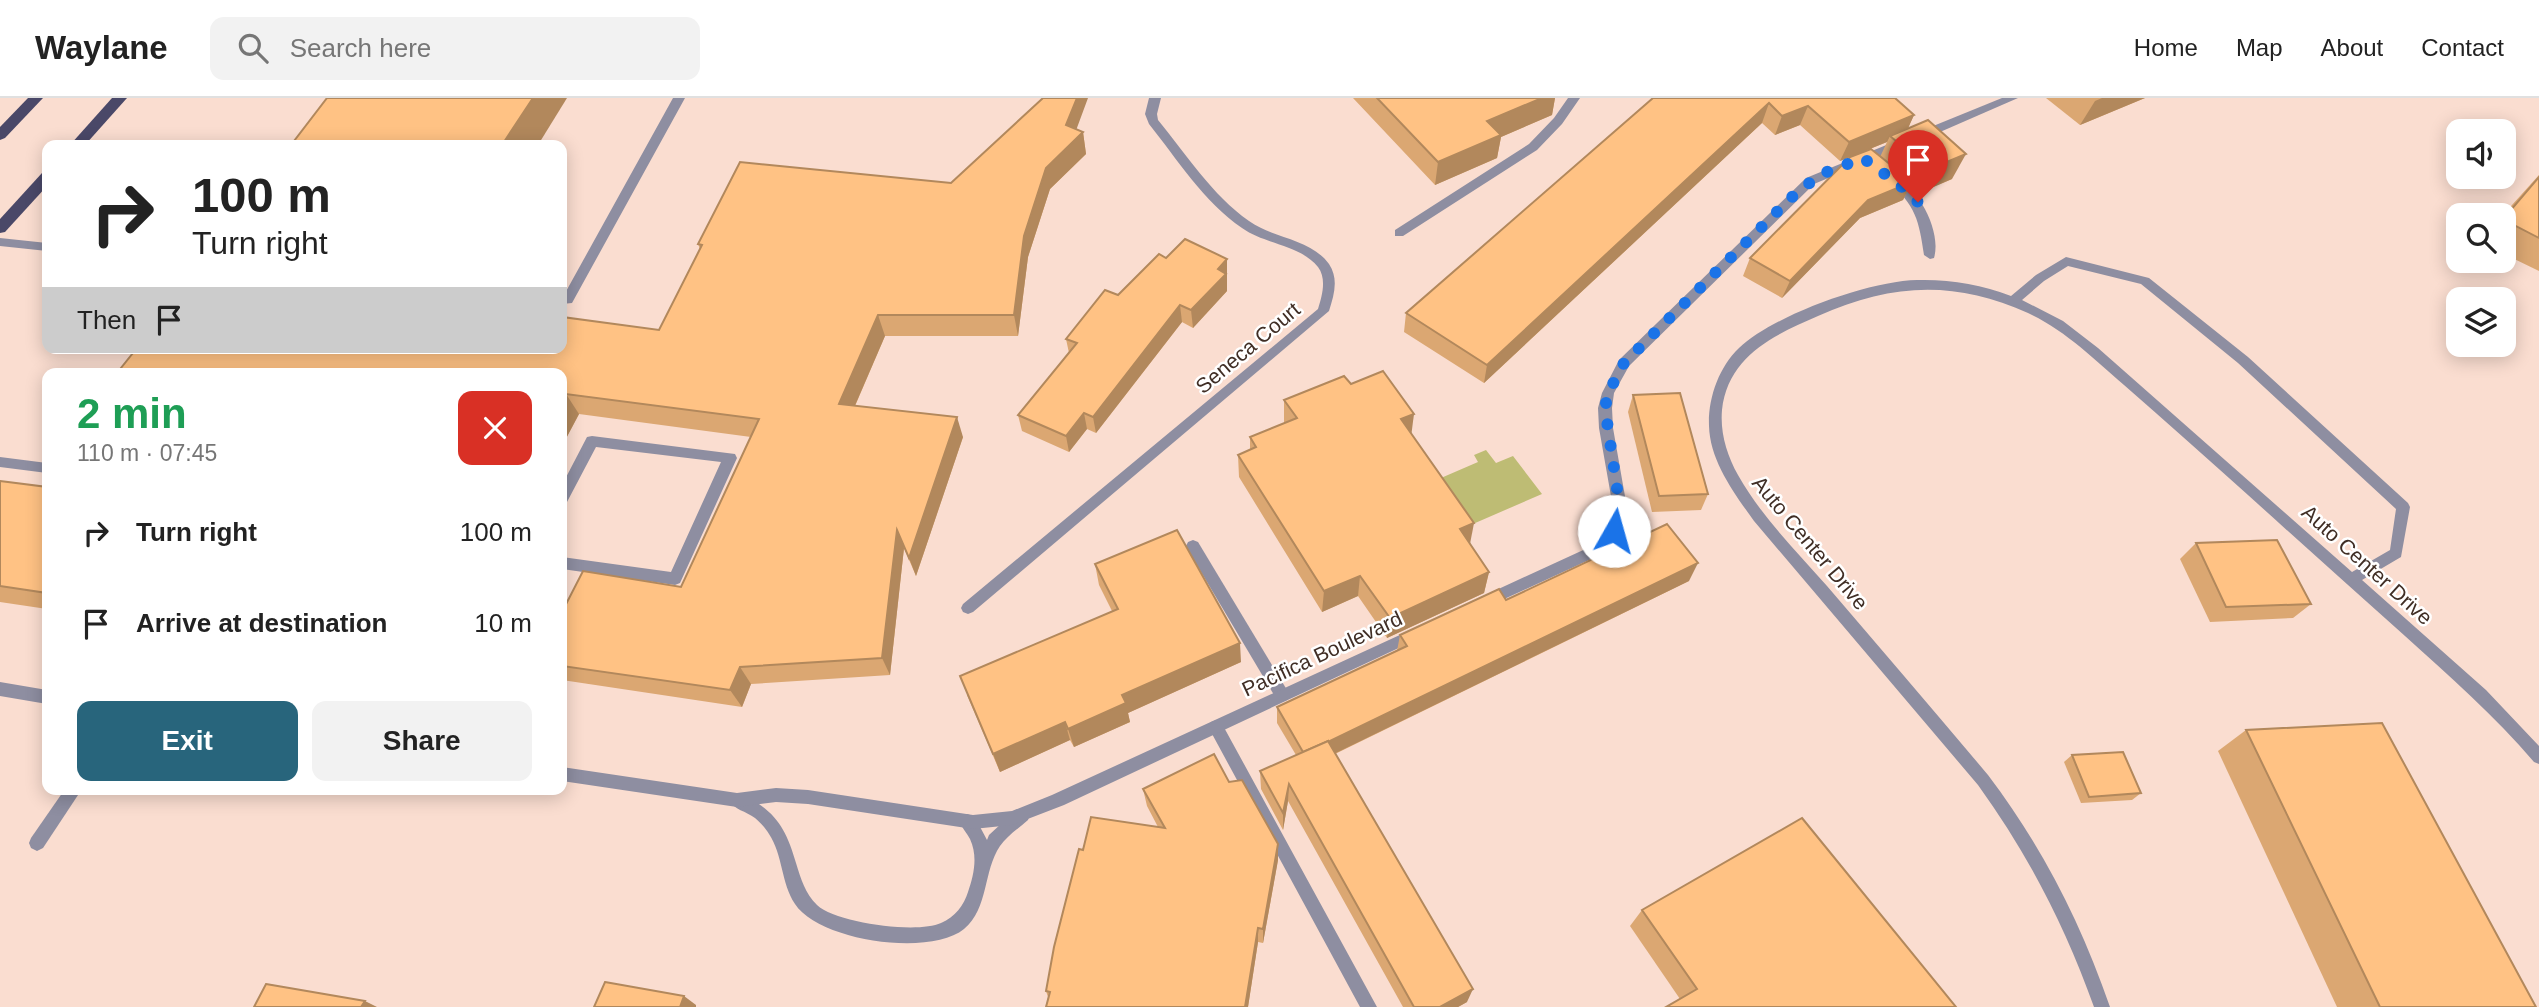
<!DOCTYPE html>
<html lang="en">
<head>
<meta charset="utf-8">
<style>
	body { margin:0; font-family:Arial,sans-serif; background:#f2f2f2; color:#222; height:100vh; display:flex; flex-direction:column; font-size:26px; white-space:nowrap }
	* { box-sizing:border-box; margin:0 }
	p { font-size:23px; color:#767676 }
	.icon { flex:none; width:38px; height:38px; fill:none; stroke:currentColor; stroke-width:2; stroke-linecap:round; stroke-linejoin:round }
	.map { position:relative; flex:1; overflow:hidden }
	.side { position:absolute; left:42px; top:270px; width:525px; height:427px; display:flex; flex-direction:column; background:#fff; border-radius:14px; box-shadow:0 4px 18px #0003 }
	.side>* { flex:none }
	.banner { position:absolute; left:42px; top:42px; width:525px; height:214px; border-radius:14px; box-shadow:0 4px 18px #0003; background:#fff; color:#222; overflow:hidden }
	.buttons { position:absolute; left:2446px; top:21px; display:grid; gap:14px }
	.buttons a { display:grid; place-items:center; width:70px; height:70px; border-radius:14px; background:#fff; box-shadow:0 4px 18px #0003; font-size:35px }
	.pin { position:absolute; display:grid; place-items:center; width:60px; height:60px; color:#fff; margin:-72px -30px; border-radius:50% 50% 50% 0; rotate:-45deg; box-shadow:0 0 7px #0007 }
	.pin .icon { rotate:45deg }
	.me { position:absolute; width:77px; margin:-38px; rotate:7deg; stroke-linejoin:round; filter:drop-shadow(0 0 5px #0008) }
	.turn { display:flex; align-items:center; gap:24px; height:147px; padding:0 35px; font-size:32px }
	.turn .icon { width:91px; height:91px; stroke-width:2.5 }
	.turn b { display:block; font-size:49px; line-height:60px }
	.then { display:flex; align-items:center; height:66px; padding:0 35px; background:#0003; gap:14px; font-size:26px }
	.round { display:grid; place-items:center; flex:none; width:74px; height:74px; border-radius:14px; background:#f2f2f2 }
	.head { display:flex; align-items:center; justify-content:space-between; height:119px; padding:0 35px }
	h1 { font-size:42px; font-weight:700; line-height:52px; color:#1e9e55 }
	.cta { display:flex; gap:14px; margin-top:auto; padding:14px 35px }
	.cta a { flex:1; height:80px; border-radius:14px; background:#28657c; color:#fff; font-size:28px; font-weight:700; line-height:80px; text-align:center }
	.cta a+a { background:#f2f2f2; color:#222 }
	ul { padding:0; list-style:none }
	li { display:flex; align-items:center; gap:21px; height:91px; padding:0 35px }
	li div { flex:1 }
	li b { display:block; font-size:26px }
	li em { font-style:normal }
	header { display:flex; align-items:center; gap:42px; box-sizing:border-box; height:98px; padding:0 35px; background:#fff; border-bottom:2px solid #e0e0e0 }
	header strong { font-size:33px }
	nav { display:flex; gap:38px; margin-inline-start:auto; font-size:24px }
	.search { width:490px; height:63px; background:#f2f2f2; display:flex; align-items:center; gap:18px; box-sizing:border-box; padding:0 24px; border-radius:14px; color:#767676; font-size:26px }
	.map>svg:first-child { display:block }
	.green { fill:#bebc74 }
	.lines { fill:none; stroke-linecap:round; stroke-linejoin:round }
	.service { fill:#8e8ea1; fill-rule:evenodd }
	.minor { fill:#8e8ea1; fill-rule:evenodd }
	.primary { fill:#4a4868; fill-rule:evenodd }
	.wall { fill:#dba772 }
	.shaded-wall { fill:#b2885c }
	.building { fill:#ffc284; stroke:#b2885c; stroke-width:2 }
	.route { stroke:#1a73e8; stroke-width:12; stroke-dasharray:0 21.6 }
	.labels { text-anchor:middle; stroke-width:5; stroke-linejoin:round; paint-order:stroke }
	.street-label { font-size:21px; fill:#402e25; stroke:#fff }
</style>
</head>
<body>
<header>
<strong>Waylane</strong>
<div class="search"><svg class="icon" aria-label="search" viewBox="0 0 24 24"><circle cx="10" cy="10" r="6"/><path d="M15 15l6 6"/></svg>Search here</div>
<nav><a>Home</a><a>Map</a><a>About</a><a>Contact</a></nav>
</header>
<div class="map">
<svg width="2539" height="909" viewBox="0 0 2539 909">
	<rect width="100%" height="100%" fill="#faddd0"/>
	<path class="green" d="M 1486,352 L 1496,365 L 1513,358 L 1542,396 L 1466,429 L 1434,383 L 1478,364 L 1474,357 Z"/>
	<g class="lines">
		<g class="service">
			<path d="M 673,0 L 685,0 L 572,205 L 562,206 L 562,198 L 564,197 Z"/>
			<path d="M 1568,0 L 1580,0 L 1562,26 L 1537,52 L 1403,138 L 1395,138 L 1395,132 L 1529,46 L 1554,20 Z"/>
			<path d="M 0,140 L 47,145 L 47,153 L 0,148 Z"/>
			<path d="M 2066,159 L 2149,180 L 2248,259 L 2408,405 L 2410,409 L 2401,459 L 2362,482 L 2486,592 L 2539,648 L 2539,666 L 2534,664 C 2495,618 2449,578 2405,538 C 2352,491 2300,444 2248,397 C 2207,360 2166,324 2124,287 C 2094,261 2065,232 2028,215 C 1955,182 1891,185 1818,218 C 1774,237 1728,258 1722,312 C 1720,335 1727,357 1738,377 C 1761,418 1796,453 1827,488 C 1881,551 1935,614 1988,677 C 2043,750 2080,823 2110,909 L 2094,909 C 2065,828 2028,756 1978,687 L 1754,423 C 1734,395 1710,363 1709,328 C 1708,300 1719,269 1739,250 C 1774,217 1869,183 1917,182 C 1948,181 1981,186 2011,198 L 2036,177 ZM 2068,168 L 2141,186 L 2238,265 L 2396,411 L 2390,452 L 2352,474 L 2098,250 L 2063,223 L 2022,202 L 2044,183 Z"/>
			<path d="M 592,338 L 735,356 L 737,360 L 680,485 L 675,487 L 562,471 L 562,459 L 671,474 L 721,364 L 596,349 L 567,404 L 562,405 L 562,387 L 587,339 Z"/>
			<path d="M 0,359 L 47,365 L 47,375 L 0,369 Z"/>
			<path d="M 1193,442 L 1198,444 L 1287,592 L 1289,597 L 1287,602 L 1282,604 L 1277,602 L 1188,452 L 1186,448 L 1188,444 Z"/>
			<path d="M 1216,622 L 1221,624 L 1377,909 L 1360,909 L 1211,634 L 1208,629 L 1211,624 Z"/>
			<path d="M 65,691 L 82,691 L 43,750 L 37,753 L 31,750 L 29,745 L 31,740 Z"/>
			<path d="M 737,695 C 773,709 786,729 796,765 C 801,781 805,795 817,807 C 836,825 917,836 941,825 C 955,819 964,807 968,794 C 974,777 978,758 970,741 C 967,735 962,730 959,723 L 961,718 L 967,716 L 973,718 L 978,725 L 987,742 L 989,737 L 1016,712 L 1022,710 L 1028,712 L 1030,717 L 1028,722 C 1019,730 1007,738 1000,748 C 983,773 989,810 964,831 C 930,859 819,843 795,806 C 781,785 783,757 769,736 C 766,731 760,724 755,720 C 746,713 734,712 729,702 L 731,697 Z"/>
		</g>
		<g class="minor">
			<path d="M 1149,0 L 1161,0 L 1157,16 L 1158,22 C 1186,56 1212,97 1249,123 C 1274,141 1310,140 1329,166 C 1339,181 1334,197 1329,213 L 973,514 L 968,516 L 963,514 L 961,510 L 963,506 L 1318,211 C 1322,198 1327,181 1318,169 C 1299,146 1266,147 1242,130 C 1204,104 1177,61 1149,26 L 1145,16 Z"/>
			<path d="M 2002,0 L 2018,0 L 1924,41 L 1920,42 L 1914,38 L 1916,35 Z"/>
			<path d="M 1901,41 L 1907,45 L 1905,48 L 1814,86 L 1629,268 L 1614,295 L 1612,310 L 1613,330 L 1626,404 L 1619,437 L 1602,456 L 1489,508 L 1484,510 L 1479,508 L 1477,504 L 1479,500 L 1592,448 L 1607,431 L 1612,404 L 1599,330 L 1598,310 L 1602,295 L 1619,262 L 1806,80 Z"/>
			<path d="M 1892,77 C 1918,88 1942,133 1934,160 L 1930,161 L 1924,157 C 1919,123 1916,107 1888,84 L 1888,78 Z"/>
			<path d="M 1415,530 L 1420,532 L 1422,536 L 1420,540 L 1064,707 L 1012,727 L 973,731 L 808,706 L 776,704 L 737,709 L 562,683 L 562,669 L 737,695 L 776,690 L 808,692 L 973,717 L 1012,713 L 1052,697 Z"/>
			<path d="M 0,584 L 47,592 L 47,606 L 0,598 Z"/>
		</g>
		<g class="primary">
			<path d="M 28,0 L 43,0 L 5,40 L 0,42 L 0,29 Z"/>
			<path d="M 112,0 L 127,0 L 85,47 L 70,47 Z"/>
			<path d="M 47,74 L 47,88 L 5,134 L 0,135 L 0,121 L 42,75 Z"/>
		</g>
	</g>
	<g class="wall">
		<path d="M 1353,0 L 1555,0 L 1552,17 L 1501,39 L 1497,60 L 1435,87 Z"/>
		<path d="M 1653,0 L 1895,0 L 1914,17 L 1908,30 L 1952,81 L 1917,96 L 1909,89 L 1903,102 L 1860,120 L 1782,200 L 1743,178 L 1750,160 L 1880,59 L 1887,44 L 1840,63 L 1800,27 L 1775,37 L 1762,25 L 1484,285 L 1404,234 L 1406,215 Z"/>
		<path d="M 2046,0 L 2145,0 L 2080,27 Z"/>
		<path d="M 1076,31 L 1083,34 L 1086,56 L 1050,91 L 1028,159 L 1018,238 L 885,238 L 855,308 L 963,339 L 916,478 L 904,450 L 890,577 L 751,586 L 742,609 L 562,582 L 562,514 L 681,489 L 751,339 L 579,316 L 562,348 L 562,275 L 659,232 L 700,151 L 698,146 L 951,85 Z"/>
		<path d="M 2539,77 L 2539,173 L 2504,156 L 2504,117 L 2503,117 Z"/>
		<path d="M 1166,160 L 1227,179 L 1226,180 L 1227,193 L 1193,230 L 1182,224 L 1096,335 L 1087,331 L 1069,354 L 1022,333 L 1018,317 L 1069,255 L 1066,241 L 1118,197 Z"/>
		<path d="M 1351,286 L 1411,335 L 1470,446 L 1489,474 L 1484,495 L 1387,540 L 1358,498 L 1322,514 L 1239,379 L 1238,357 L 1250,352 L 1250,339 L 1284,325 L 1284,302 Z"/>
		<path d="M 1633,297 L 1708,396 L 1701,412 L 1652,414 L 1628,314 Z"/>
		<path d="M 0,383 L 47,389 L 47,511 L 0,504 Z"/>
		<path d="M 2196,445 L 2311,506 L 2293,520 L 2210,524 L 2180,461 Z"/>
		<path d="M 1095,466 L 1241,564 L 1128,615 L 1130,624 L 1074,649 L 1070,642 L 1000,674 L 967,597 L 1112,513 L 1099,487 Z"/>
		<path d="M 1689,483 L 1335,656 L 1467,904 L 1458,909 L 1403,909 L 1288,703 L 1283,732 L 1261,691 L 1260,673 L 1296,657 L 1277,625 L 1277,609 L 1397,553 L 1400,537 L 1506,502 Z"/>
		<path d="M 2246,632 L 2536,909 L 2337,909 L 2218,653 Z"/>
		<path d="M 2072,657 L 2141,695 L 2132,702 L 2081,705 L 2064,664 Z"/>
		<path d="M 1229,684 L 1278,762 L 1263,845 L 1258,844 L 1248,909 L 1046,909 L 1048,899 L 1046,893 L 1083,752 L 1158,729 L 1147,708 L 1143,691 Z"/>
		<path d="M 1642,812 L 1956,909 L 1680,901 L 1630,828 Z"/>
	</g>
	<g class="shaded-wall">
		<path d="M 533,0 L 567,0 L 538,47 L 502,47 Z"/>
		<path d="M 1077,0 L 1088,0 L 1071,46 L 1083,34 L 1086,56 L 1050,91 L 1028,159 L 1018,238 L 1014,217 L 1024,138 L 1046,70 L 1066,27 Z"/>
		<path d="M 1542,0 L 1555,0 L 1552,17 L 1501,39 L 1497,60 L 1435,87 L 1438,64 L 1487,23 Z"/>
		<path d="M 2102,0 L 2145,0 L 2080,27 L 2095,3 Z"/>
		<path d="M 1769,5 L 1762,25 L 1484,285 L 1487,267 Z"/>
		<path d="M 1808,8 L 1800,27 L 1775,37 L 1782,18 Z"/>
		<path d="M 1914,17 L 1905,37 L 1890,38 L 1887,44 L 1840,63 L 1849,44 Z"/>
		<path d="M 1966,56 L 1952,81 L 1917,96 L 1930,71 Z"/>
		<path d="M 1912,84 L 1903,102 L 1860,120 L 1782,200 L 1790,183 L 1868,102 Z"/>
		<path d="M 1227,161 L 1227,193 L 1193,230 L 1191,212 L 1218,171 Z"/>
		<path d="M 1180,207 L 1182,224 L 1096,335 L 1093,319 Z"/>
		<path d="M 878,217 L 885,238 L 847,326 L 839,306 Z"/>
		<path d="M 566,296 L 579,316 L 562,348 L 562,303 Z"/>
		<path d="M 1084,315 L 1087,331 L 1069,354 L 1066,338 Z"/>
		<path d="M 1414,316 L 1411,339 L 1401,321 Z"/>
		<path d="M 957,319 L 963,339 L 916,478 L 909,460 Z"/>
		<path d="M 1474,425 L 1470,446 L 1460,431 Z"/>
		<path d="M 897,432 L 904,450 L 890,577 L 882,560 Z"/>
		<path d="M 1698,465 L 1689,483 L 1303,671 L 1304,655 Z"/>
		<path d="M 1489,474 L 1484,495 L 1387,540 L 1390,520 Z"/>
		<path d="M 1360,478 L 1358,498 L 1322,514 L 1324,493 Z"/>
		<path d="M 1240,545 L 1241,564 L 1128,615 L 1130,624 L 1074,649 L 1068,631 L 1122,597 Z"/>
		<path d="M 740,569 L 751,586 L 742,609 L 730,592 Z"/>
		<path d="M 1065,624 L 1070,642 L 1000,674 L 993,656 Z"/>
		<path d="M 1289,686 L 1288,703 L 1283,732 L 1283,715 Z"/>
		<path d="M 1278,746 L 1278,762 L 1263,845 L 1263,831 Z"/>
		<path d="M 1258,830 L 1258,844 L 1248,909 L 1245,909 Z"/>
		<path d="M 1473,891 L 1467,904 L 1458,909 L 1440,909 Z"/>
		<path d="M 684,898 L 696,907 L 696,909 L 680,909 Z"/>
		<path d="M 365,903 L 377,909 L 361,909 Z"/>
	</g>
	<g class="building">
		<path d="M 327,0 L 533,0 L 502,47 L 291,47 Z"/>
		<path d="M 1043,0 L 1077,0 L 1066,27 L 1083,34 L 1046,70 L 1024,138 L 1014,217 L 878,217 L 839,306 L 957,319 L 909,460 L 897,432 L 882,560 L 740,569 L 730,592 L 562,568 L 562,514 L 583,473 L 681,489 L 759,321 L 566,296 L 562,303 L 562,275 L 117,275 L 137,250 L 562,250 L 562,219 L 659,232 L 702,147 L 698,146 L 740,64 L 951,85 Z"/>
		<path d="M 1377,0 L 1542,0 L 1487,23 L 1501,37 L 1438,64 Z"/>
		<path d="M 1653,0 L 1895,0 L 1914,17 L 1849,44 L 1808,8 L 1782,18 L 1769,5 L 1487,267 L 1406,215 Z"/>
		<path d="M 1928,22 L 1966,56 L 1930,71 L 1890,38 Z"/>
		<path d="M 1871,51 L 1912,84 L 1868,102 L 1790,183 L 1750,160 L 1850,59 Z"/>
		<path d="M 2539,79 L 2539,140 L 2504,122 L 2504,120 Z"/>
		<path d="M 1185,141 L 1227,161 L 1218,171 L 1226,176 L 1191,212 L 1180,207 L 1093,319 L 1084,315 L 1066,338 L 1018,317 L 1077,245 L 1066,241 L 1105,192 L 1118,197 L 1159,156 L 1166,160 Z"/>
		<path d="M 1383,273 L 1414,316 L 1401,321 L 1474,425 L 1460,431 L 1489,474 L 1390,520 L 1360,478 L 1324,493 L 1238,357 L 1256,349 L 1250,339 L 1297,320 L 1284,302 L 1344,278 L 1351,286 Z"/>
		<path d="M 1680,295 L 1708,396 L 1659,398 L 1633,297 Z"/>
		<path d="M 0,383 L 47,389 L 47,495 L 0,488 Z"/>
		<path d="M 1667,426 L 1698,465 L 1328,644 L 1328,643 L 1303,654 L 1277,609 L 1407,548 L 1400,537 L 1499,491 L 1506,502 Z"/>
		<path d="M 1177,432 L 1240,545 L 1122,597 L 1126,605 L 1068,631 L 1065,624 L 993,656 L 960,578 L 1118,511 L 1095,466 Z"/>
		<path d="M 2277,442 L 2311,506 L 2226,509 L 2196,445 Z"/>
		<path d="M 2382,625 L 2536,909 L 2380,909 L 2246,632 Z"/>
		<path d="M 1328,643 L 1473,891 L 1440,909 L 1414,909 L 1289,686 L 1283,715 L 1260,673 Z"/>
		<path d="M 2123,654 L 2141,695 L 2089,699 L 2072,657 Z"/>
		<path d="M 1214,656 L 1229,684 L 1242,682 L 1278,746 L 1263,831 L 1258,830 L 1245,909 L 1046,909 L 1050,894 L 1046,893 L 1054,849 L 1079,751 L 1083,752 L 1091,719 L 1165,730 L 1143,691 Z"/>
		<path d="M 1802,720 L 1956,909 L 1666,909 L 1697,891 L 1642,812 Z"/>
		<path d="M 605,884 L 684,898 L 680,909 L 594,909 Z"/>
		<path d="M 266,886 L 365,903 L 361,909 L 254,909 Z"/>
	</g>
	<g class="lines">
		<path class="route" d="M 1614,433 L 1619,404 L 1605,310 L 1608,295 L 1624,265 L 1798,93 L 1824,75 L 1863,60 L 1906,92 L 1918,104"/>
	</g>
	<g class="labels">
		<g class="street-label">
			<text transform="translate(1248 250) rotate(-40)" y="7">Seneca Court</text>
			<text transform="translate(1810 445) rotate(50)" y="7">Auto Center Drive</text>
			<text transform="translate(2367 467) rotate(42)" y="7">Auto Center Drive</text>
			<text transform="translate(1322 556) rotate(-25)" y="7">Pacifica Boulevard</text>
		</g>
	</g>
</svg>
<div class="buttons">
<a><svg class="icon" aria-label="sound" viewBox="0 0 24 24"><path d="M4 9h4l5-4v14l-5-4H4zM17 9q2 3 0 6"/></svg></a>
<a><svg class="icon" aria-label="search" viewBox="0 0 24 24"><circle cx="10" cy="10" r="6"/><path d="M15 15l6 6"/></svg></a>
<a><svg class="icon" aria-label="layers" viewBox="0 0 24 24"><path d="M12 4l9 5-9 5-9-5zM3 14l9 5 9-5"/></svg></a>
</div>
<div class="pin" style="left:1918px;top:104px;background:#d93025"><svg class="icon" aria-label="arrive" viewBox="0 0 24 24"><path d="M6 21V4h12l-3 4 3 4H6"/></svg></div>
<svg class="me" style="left:1614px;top:433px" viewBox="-20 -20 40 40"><circle r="19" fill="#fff"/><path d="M0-13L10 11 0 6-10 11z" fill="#1a73e8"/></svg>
<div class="banner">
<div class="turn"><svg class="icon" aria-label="right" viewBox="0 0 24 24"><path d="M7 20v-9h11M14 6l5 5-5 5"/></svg><div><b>100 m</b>Turn right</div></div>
<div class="then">Then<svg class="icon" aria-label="arrive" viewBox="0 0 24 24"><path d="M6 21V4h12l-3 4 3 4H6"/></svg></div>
</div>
<section class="side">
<div class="head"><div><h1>2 min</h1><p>110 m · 07:45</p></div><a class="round" style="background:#d93025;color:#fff"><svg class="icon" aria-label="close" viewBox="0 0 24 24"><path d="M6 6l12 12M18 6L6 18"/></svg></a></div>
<ul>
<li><svg class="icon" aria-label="right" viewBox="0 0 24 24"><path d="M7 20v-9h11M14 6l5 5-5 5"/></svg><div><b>Turn right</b></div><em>100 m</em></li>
<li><svg class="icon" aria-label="arrive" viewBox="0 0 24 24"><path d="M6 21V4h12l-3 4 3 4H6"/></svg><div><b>Arrive at destination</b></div><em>10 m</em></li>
</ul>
<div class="cta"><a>Exit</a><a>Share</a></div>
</section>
</div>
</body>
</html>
